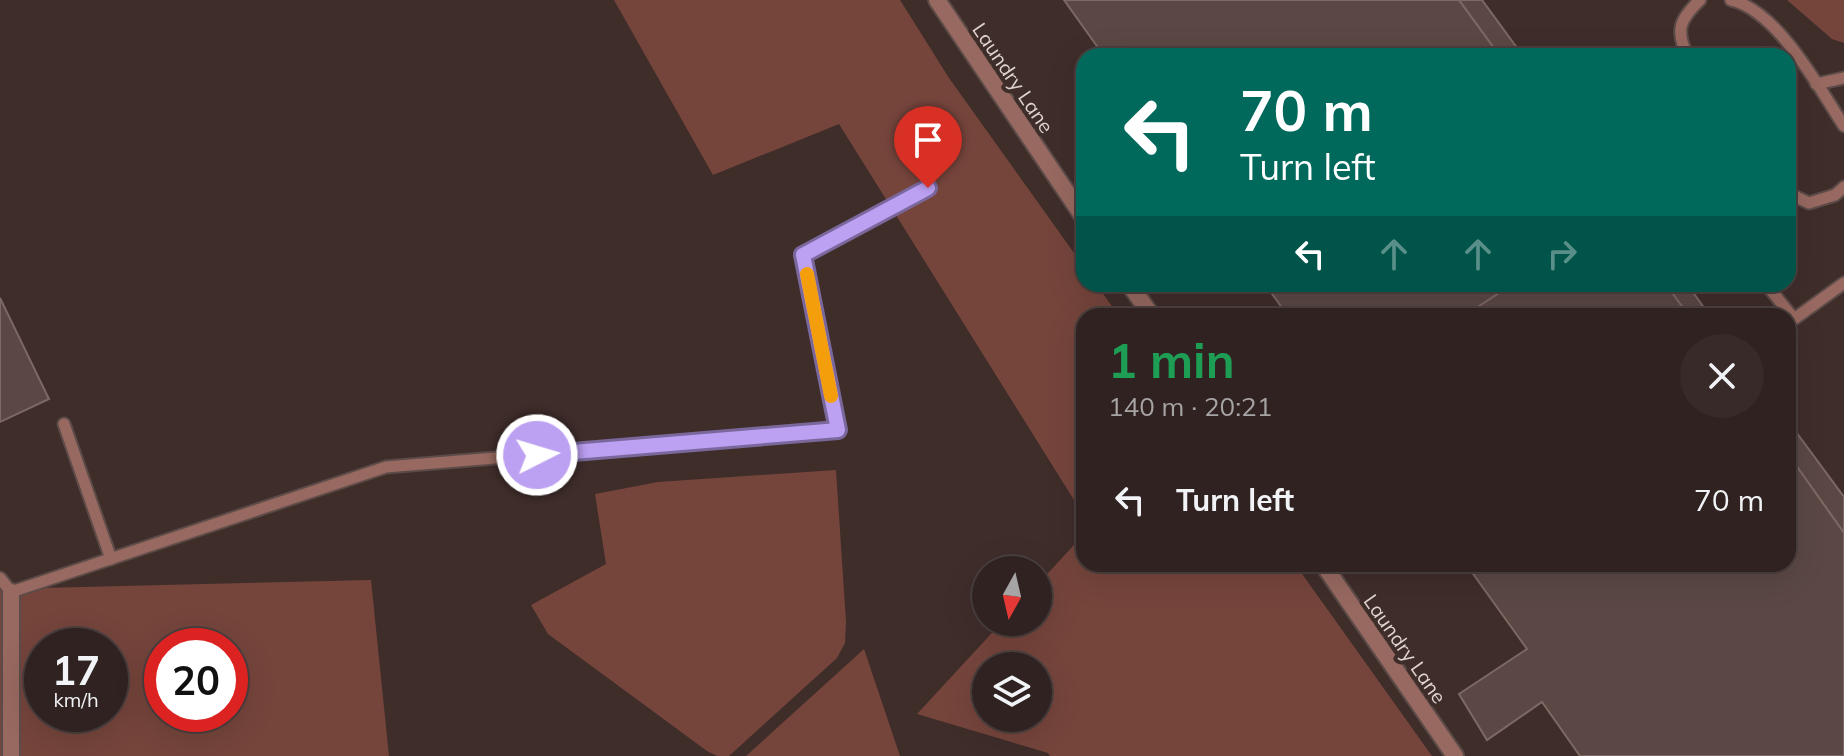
<!DOCTYPE html>
<html lang="en">
<head>
<meta charset="utf-8">
<style>
	body { margin:0; font-family:Mulish,sans-serif; background:#372a29; color:#f1f3f6; height:100vh; display:flex; flex-direction:column; font-size:30px; white-space:nowrap }
	* { box-sizing:border-box; margin:0 }
	p { font-size:26px; color:#a7a4a5 }
	.icon { flex:none; width:44px; height:44px; fill:none; stroke:currentColor; stroke-width:2; stroke-linecap:round; stroke-linejoin:round }
	.map { position:relative; flex:1; overflow:hidden }
	.drawer { position:absolute; left:1076px; top:308px; width:720px; height:264px; display:flex; flex-direction:column; background:#2f2220; border-radius:24px; box-shadow:0 8px 32px #0002,0 0 0 2px #4a3f3e }
	.drawer>* { flex:none }
	.top-card { position:absolute; left:1076px; top:48px; width:720px; height:244px; border-radius:24px; box-shadow:0 8px 32px #0002,0 0 0 2px #4a3f3e; background:#00695c; color:#fff; overflow:hidden }
	.needle { width:52px; rotate:188deg }
	.buttons { position:absolute; left:972px; top:556px; display:grid; gap:16px }
	.buttons a { display:grid; place-items:center; width:80px; height:80px; border-radius:50%; background:#2f2220; box-shadow:0 8px 32px #0002,0 0 0 2px #4a3f3e; font-size:40px }
	.speed { position:absolute; left:24px; top:628px; display:flex; gap:16px; font-size:40px; font-weight:700; text-align:center }
	.speed>* { display:grid; place-content:center; width:104px; height:104px; border-radius:50%; background:#2f2220; box-shadow:0 8px 32px #0002,0 0 0 2px #4a3f3e; line-height:1 }
	.speed small { font-size:20px; font-weight:400 }
	.speed .limit { border:12px solid #d22; background:#fff; color:#111 }
	.pin { position:absolute; display:grid; place-items:center; width:68px; height:68px; color:#fff; margin:-82px -34px; border-radius:50% 50% 50% 0; rotate:-45deg; box-shadow:0 0 8px #0007 }
	.pin .icon { rotate:45deg }
	.me { position:absolute; width:88px; margin:-44px; rotate:85deg; stroke-linejoin:round; filter:drop-shadow(0 0 6px #0008) }
	.turn { display:flex; align-items:center; gap:28px; height:168px; padding:0 32px; font-size:36px }
	.turn .icon { width:104px; height:104px; stroke-width:2.5 }
	.turn b { display:block; font-size:56px; line-height:68px }
	.lanes { display:flex; align-items:center; height:76px; padding:0 32px; background:#0003; justify-content:center; gap:40px; direction:ltr }
	.lanes .off { opacity:.35 }
	.round { display:grid; place-items:center; flex:none; width:84px; height:84px; border-radius:42px; background:#372a29 }
	.overview { display:flex; align-items:center; justify-content:space-between; height:136px; padding:0 32px }
	h1 { font-size:48px; font-weight:700; line-height:60px; color:#1e9e55 }
	ul { padding:0; list-style:none }
	li { display:flex; align-items:center; gap:24px; height:112px; padding:0 32px }
	li div { flex:1 }
	li b { display:block; font-size:30px }
	li em { font-style:normal }
	.map>svg:first-child { display:block }
	.green { fill:#75453c; fill-rule:evenodd }
	.building { fill:#5b4845; stroke:#7c6864; stroke-width:2 }
	.lines { fill:none; stroke-linecap:round; stroke-linejoin:round }
	.service-casing { stroke:#5c4b48; stroke-width:15 }
	.minor-casing { stroke:#5c4b48; stroke-width:20 }
	.tertiary-casing { stroke:#5c4b48; stroke-width:20 }
	.service { stroke:#976960; stroke-width:11 }
	.minor { stroke:#976960; stroke-width:16 }
	.tertiary { stroke:#976960; stroke-width:16 }
	.route-casing { stroke:#7a689d; stroke-width:20 }
	.route { stroke:#bca0f2; stroke-width:14 }
	.slow { stroke:#f59e0b; stroke-width:14 }
	.labels { text-anchor:middle; stroke-width:8; stroke-linejoin:round; paint-order:stroke }
	.street-label { font-size:20px; fill:#dfd4d1; stroke:#3f2d2a }
</style>
</head>
<body>
<div class="map">
<svg width="1844" height="756" viewBox="0 0 1844 756">
	<rect width="100%" height="100%" fill="#3f2d2a"/>
	<g class="green">
		<path d="M 614,0 L 900,0 L 949,78 L 1084,267 L 1084,284 L 1096,284 L 1119,316 L 1084,316 L 1084,516 L 839,124 L 713,175 Z"/>
		<path d="M 1787,0 L 1844,0 L 1844,43 L 1832,39 Z"/>
		<path d="M 836,470 L 846,622 L 845,643 L 837,658 L 729,756 L 717,756 L 707,751 L 548,634 L 531,605 L 606,564 L 595,494 L 658,482 Z"/>
		<path d="M 1084,534 L 1084,564 L 1295,564 L 1432,756 L 1050,756 L 1048,753 L 917,714 L 1002,622 L 1038,622 L 1038,584 ZM 1038,666 L 1038,718 L 986,718 L 986,666 Z"/>
		<path d="M 371,580 L 389,756 L 0,756 L 0,589 ZM 42,646 L 110,646 L 110,714 L 42,714 ZM 162,646 L 230,646 L 230,714 L 162,714 Z"/>
		<path d="M 864,649 L 900,756 L 746,756 Z"/>
	</g>
	<g class="building">
		<path d="M 1064,0 L 1459,0 L 1500,56 L 1104,56 Z"/>
		<path d="M 1459,0 L 1482,0 L 1523,56 L 1500,56 Z"/>
		<path d="M 1265,284 L 1513,284 L 1464,316 L 1288,316 Z"/>
		<path d="M 1513,284 L 1666,284 L 1689,316 L 1464,316 Z"/>
		<path d="M 1666,284 L 1687,284 L 1710,316 L 1689,316 Z"/>
		<path d="M 0,298 L 49,399 L 0,422 Z"/>
		<path d="M 1788,421 L 1844,497 L 1844,533 L 1788,454 Z"/>
		<path d="M 1788,454 L 1844,533 L 1844,756 L 1580,756 L 1542,702 L 1487,740 L 1459,694 L 1527,649 L 1466,564 L 1788,564 Z"/>
	</g>
	<g class="lines">
		<g class="service-casing">
			<g id="service">
				<path d="M 1731,0 C 1778,11 1819,88 1844,126"/>
				<path d="M 1688,56 C 1674,30 1681,18 1700,0"/>
				<path d="M 1816,84 L 1844,78"/>
				<path d="M 1788,193 L 1809,203 L 1835,195 L 1844,187"/>
				<path d="M 1766,284 L 1794,319 L 1844,283"/>
				<path d="M 64,424 L 111,559"/>
				<path d="M 0,578 L 11,592 L 386,467 L 838,430 L 803,255 L 928,188"/>
			</g>
		</g>
		<g class="minor-casing">
			<path id="minor" d="M 11,592 L 11,756"/>
		</g>
		<g class="tertiary-casing">
			<g id="tertiary">
				<path d="M 937,0 L 1084,218"/>
				<path d="M 1129,284 L 1152,316"/>
				<path d="M 1323,564 L 1455,756"/>
			</g>
		</g>
		<use href="#service" class="service"/>
		<use href="#minor" class="minor"/>
		<use href="#tertiary" class="tertiary"/>
	</g>
	<g class="lines">
		<g class="route-casing">
			<path id="route" d="M 537,455 L 838,430 L 803,255 L 928,188"/>
		</g>
		<use href="#route" class="route"/>
		<path class="slow" d="M 807,274 L 831,396"/>
	</g>
	<g class="labels">
		<g class="street-label">
			<text transform="translate(1013 78) rotate(56)" y="7">Laundry Lane</text>
			<text transform="translate(1405 649) rotate(55)" y="7">Laundry Lane</text>
		</g>
	</g>
</svg>
<div class="buttons">
<a><svg class="needle" viewBox="-14 -14 28 28"><path d="M0-13l5 13h-10z" fill="#e53935"/><path d="M0 13l5-13h-10z" fill="#a7a4a5"/></svg></a>
<a><svg class="icon" aria-label="layers" viewBox="0 0 24 24"><path d="M12 4l9 5-9 5-9-5zM3 14l9 5 9-5"/></svg></a>
</div>
<div class="speed"><div>17<small>km/h</small></div><div class="limit">20</div></div>
<div class="pin" style="left:928px;top:188px;background:#d93025"><svg class="icon" aria-label="arrive" viewBox="0 0 24 24"><path d="M6 21V4h12l-3 4 3 4H6"/></svg></div>
<svg class="me" style="left:537px;top:455px" viewBox="-20 -20 40 40"><circle r="17" fill="#bca0f2" stroke="#fff" stroke-width="3"/><path d="M0-11L8 9 0 5-8 9z" fill="#fff"/></svg>
<div class="top-card">
<div class="turn"><svg class="icon" aria-label="left" viewBox="0 0 24 24"><path d="M17 20v-9H6M10 6l-5 5 5 5"/></svg><div><b>70 m</b>Turn left</div></div>
<div class="lanes"><svg class="icon" aria-label="left" viewBox="0 0 24 24"><path d="M17 20v-9H6M10 6l-5 5 5 5"/></svg><svg class="icon off" aria-label="ahead" viewBox="0 0 24 24"><path d="M12 20V5M6 11l6-6 6 6"/></svg><svg class="icon off" aria-label="ahead" viewBox="0 0 24 24"><path d="M12 20V5M6 11l6-6 6 6"/></svg><svg class="icon off" aria-label="right" viewBox="0 0 24 24"><path d="M7 20v-9h11M14 6l5 5-5 5"/></svg></div>
</div>
<section class="drawer">
<div class="overview"><div><h1>1 min</h1><p>140 m · 20:21</p></div><a class="round"><svg class="icon" aria-label="close" viewBox="0 0 24 24"><path d="M6 6l12 12M18 6L6 18"/></svg></a></div>
<ul>
<li><svg class="icon" aria-label="left" viewBox="0 0 24 24"><path d="M17 20v-9H6M10 6l-5 5 5 5"/></svg><div><b>Turn left</b></div><em>70 m</em></li>
</ul>
</section>
</div>
</body>
</html>
